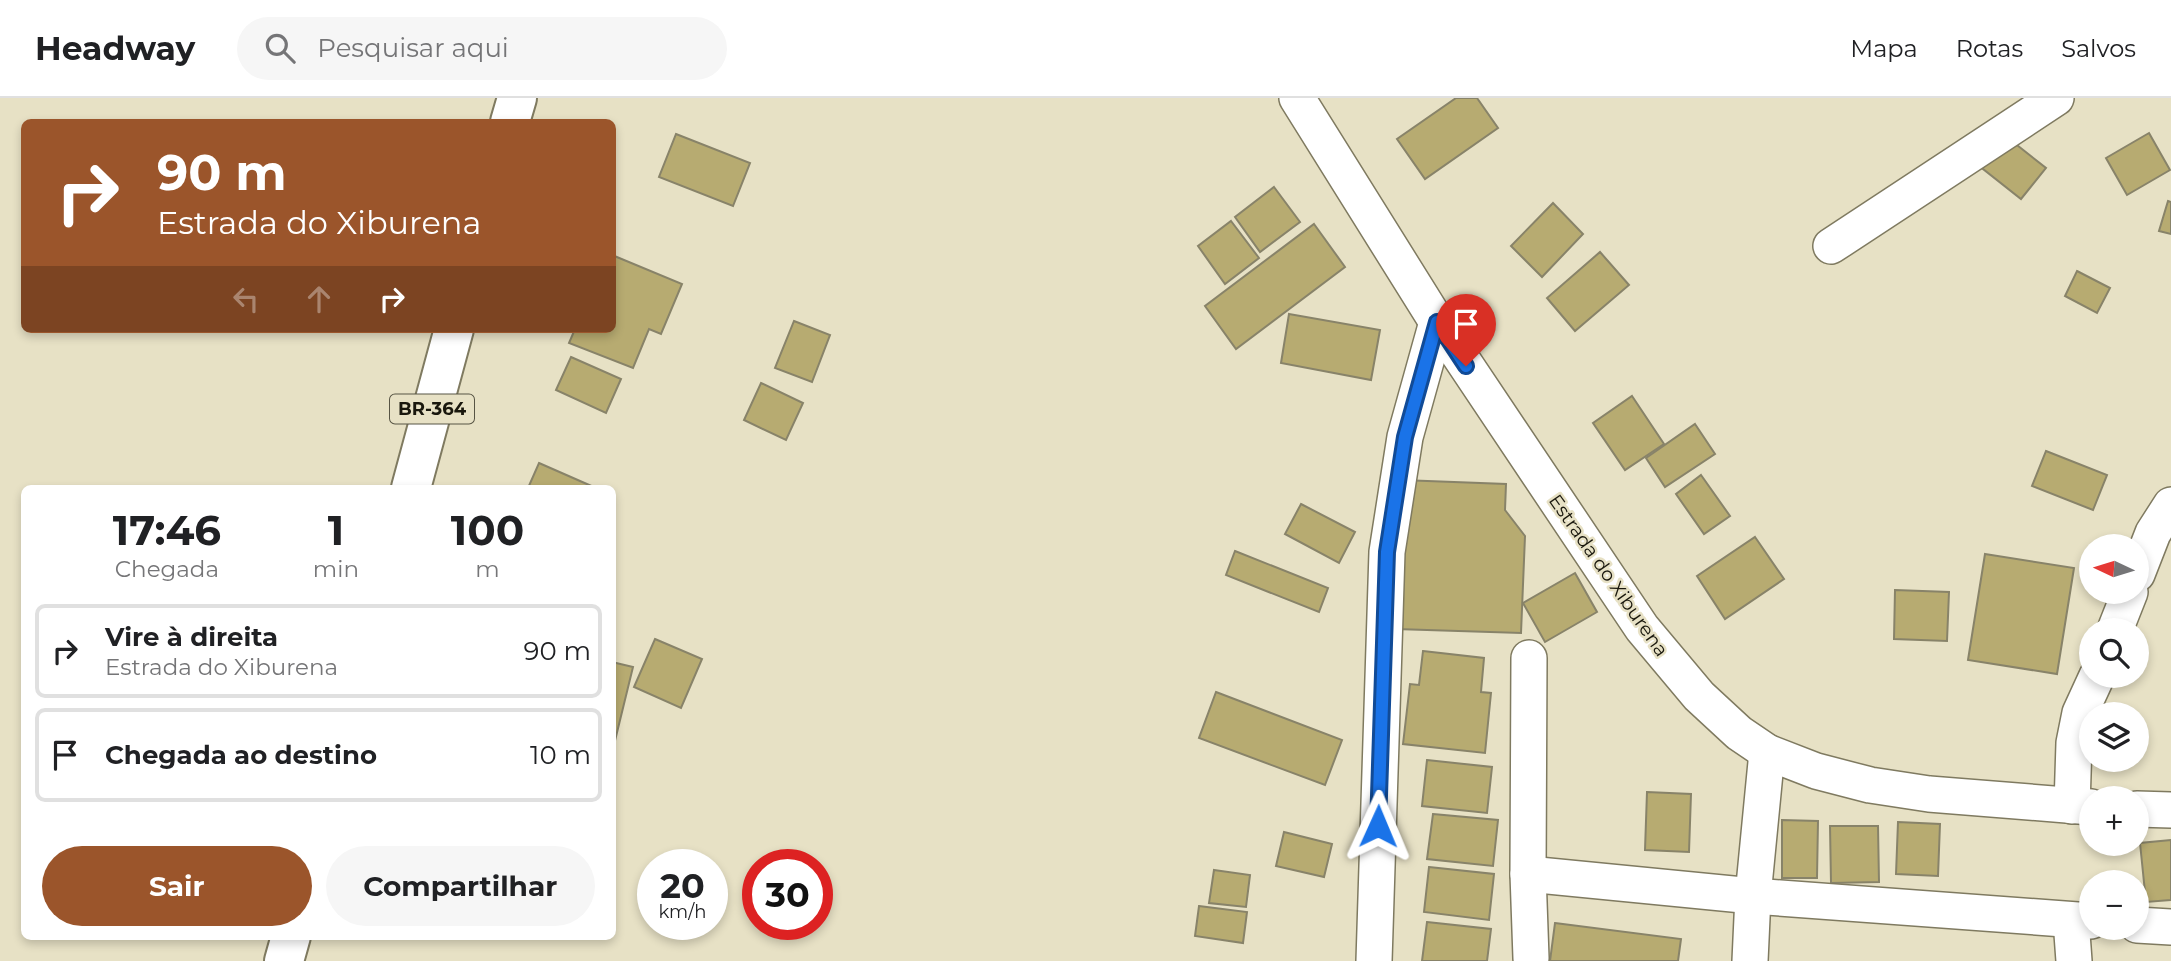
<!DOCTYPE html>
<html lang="pt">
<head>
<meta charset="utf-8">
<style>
	body { margin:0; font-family:Montserrat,sans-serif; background:#f6f6f6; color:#202124; height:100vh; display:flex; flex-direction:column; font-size:26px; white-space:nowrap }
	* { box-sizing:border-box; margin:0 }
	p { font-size:23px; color:#757577 }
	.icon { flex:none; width:38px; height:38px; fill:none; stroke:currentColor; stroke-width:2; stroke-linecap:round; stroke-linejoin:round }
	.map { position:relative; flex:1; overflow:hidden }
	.panel { position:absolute; left:21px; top:387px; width:595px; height:455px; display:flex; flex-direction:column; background:#fff; border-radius:10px; box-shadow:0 4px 10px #0003 }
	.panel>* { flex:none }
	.hud { position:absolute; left:21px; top:21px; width:595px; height:214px; border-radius:10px; box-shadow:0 4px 10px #0003; background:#9b552b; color:#fff; overflow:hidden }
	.needle { width:46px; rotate:274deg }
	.fabs { position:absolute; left:2079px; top:436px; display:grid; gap:14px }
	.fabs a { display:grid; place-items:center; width:70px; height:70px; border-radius:50%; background:#fff; box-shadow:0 4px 10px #0003; font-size:35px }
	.speed { position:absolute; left:637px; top:751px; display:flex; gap:14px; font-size:35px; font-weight:700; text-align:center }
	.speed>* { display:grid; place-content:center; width:91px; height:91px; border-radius:50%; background:#fff; box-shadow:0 4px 10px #0003; line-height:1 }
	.speed small { font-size:18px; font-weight:400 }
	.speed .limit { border:10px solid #d22; background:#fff; color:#111 }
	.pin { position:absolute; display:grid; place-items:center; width:60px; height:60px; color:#fff; margin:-72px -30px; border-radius:50% 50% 50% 0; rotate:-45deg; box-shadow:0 0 7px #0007 }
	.pin .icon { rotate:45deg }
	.me { position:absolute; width:77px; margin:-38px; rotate:1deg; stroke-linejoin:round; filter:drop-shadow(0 0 5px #0008) }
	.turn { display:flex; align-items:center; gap:24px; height:147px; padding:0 21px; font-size:32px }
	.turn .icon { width:91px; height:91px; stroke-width:2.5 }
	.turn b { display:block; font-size:49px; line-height:60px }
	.lanes { display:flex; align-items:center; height:66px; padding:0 21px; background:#0003; justify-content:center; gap:35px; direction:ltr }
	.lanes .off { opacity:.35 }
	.eta { display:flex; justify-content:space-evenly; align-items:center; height:119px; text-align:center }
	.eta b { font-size:42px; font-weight:700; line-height:49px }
	.action { display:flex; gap:14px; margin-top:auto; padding:14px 21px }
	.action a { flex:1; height:80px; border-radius:42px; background:#9b552b; color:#fff; font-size:28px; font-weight:700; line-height:80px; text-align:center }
	.action a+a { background:#f6f6f6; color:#202124 }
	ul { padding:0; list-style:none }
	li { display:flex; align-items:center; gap:21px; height:94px; margin:0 14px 10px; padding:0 7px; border:4px solid #e0e0e0; border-radius:10px }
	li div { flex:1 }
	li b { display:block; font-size:26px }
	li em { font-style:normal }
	header { display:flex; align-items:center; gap:42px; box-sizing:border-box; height:98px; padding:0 35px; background:#fff; border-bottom:2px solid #e0e0e0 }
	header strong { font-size:33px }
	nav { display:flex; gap:38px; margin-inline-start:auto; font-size:24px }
	.search { width:490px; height:63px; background:#f6f6f6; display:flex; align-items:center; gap:18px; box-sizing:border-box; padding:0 24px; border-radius:38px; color:#757577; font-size:26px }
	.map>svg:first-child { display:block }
	.building { fill:#b7ab71; stroke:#888369; stroke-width:2 }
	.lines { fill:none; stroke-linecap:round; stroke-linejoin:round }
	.minor-casing { stroke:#7f7a60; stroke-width:38 }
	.primary-casing { stroke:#7f7a60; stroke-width:42 }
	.minor { stroke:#fff; stroke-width:35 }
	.primary { stroke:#fff; stroke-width:38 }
	.route-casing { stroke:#114b97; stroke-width:18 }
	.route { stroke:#1a73e8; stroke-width:12 }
	.labels { text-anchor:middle; stroke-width:5; stroke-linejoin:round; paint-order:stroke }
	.shield { fill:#e7e1c5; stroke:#575444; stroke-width:2 }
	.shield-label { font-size:18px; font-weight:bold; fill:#19170d }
	.street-label { font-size:19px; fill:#19170d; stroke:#e7e1c5 }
</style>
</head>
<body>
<header>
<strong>Headway</strong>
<div class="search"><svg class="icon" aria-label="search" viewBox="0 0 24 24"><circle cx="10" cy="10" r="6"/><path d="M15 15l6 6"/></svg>Pesquisar aqui</div>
<nav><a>Mapa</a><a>Rotas</a><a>Salvos</a></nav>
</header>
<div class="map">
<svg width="2171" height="863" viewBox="0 0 2171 863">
	<rect width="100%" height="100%" fill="#e7e1c5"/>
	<g class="building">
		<path d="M 1456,0 L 1477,0 L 1498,30 L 1425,81 L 1397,41 Z"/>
		<path d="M 2149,35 L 2170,72 L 2127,97 L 2106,60 Z"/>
		<path d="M 676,36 L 750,65 L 733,108 L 659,79 Z"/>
		<path d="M 2003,36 L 2046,70 L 2021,101 L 1978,67 Z"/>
		<path d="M 1274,89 L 1300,124 L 1260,154 L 1235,119 Z"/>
		<path d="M 2168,103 L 2171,104 L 2171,136 L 2159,133 Z"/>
		<path d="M 1553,105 L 1583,136 L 1542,179 L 1511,148 Z"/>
		<path d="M 1231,123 L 1259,160 L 1225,186 L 1198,148 Z"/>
		<path d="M 1314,126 L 1345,169 L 1236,251 L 1205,208 Z"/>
		<path d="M 1600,154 L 1629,187 L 1575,233 L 1547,200 Z"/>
		<path d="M 612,157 L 682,186 L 661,236 L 649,231 L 633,270 L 569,245 L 575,231 L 612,231 Z"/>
		<path d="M 2077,173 L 2110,190 L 2097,215 L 2065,198 Z"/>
		<path d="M 1289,216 L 1380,232 L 1371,282 L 1281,265 Z"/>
		<path d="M 794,223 L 830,237 L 812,284 L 775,270 Z"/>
		<path d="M 571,259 L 621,281 L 606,315 L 556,292 Z"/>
		<path d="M 761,285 L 803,305 L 786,342 L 744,322 Z"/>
		<path d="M 1632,298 L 1664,346 L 1625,372 L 1593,325 Z"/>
		<path d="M 1695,326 L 1715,356 L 1665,389 L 1646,360 Z"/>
		<path d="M 2046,353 L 2107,377 L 2093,412 L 2032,388 Z"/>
		<path d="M 539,365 L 596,390 L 528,390 Z"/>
		<path d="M 1701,377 L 1730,418 L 1704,436 L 1676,396 Z"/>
		<path d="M 1401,382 L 1506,386 L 1505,412 L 1525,438 L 1521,535 L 1396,531 Z"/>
		<path d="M 1301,406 L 1355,434 L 1339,465 L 1285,436 Z"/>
		<path d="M 1755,439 L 1784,481 L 1725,521 L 1697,478 Z"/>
		<path d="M 1235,453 L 1328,490 L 1319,514 L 1226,477 Z"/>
		<path d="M 1985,456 L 2074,470 L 2057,576 L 1968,562 Z"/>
		<path d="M 1575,475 L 1597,514 L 1545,544 L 1523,505 Z"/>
		<path d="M 1895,492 L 1949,494 L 1947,543 L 1894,541 Z"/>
		<path d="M 655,541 L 702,561 L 681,610 L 634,589 Z"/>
		<path d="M 1423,553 L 1484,560 L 1481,594 L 1491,595 L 1485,655 L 1403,646 L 1410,586 L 1419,587 Z"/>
		<path d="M 612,564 L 633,569 L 612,655 Z"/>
		<path d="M 1216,594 L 1342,642 L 1325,687 L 1199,640 Z"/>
		<path d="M 1427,662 L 1492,669 L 1487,715 L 1422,708 Z"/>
		<path d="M 1647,694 L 1691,696 L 1689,754 L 1645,752 Z"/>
		<path d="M 1433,716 L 1498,722 L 1493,768 L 1427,761 Z"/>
		<path d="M 1782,722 L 1818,723 L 1817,780 L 1782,780 Z"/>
		<path d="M 1898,724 L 1940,726 L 1938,778 L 1896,776 Z"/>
		<path d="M 1830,728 L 1878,728 L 1879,784 L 1831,785 Z"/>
		<path d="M 1284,734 L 1332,746 L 1324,779 L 1276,768 Z"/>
		<path d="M 2171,742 L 2171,802 L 2146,804 L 2140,745 Z"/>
		<path d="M 1429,769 L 1494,776 L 1489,822 L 1424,814 Z"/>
		<path d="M 1214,772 L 1250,777 L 1246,809 L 1209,805 Z"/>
		<path d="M 1199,808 L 1247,814 L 1243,845 L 1195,838 Z"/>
		<path d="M 1427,824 L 1491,831 L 1487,863 L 1422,863 Z"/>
		<path d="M 1555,825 L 1681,841 L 1678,863 L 1550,863 Z"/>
	</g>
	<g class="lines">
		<g class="minor-casing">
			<g id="minor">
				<path d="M 1297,0 L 1437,224 L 1642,530 L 1699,598 L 1739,635 L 1767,654 L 1816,673 L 1870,687 L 1929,696 L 2091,709"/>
				<path d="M 1831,148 L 2056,0"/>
				<path d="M 2137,476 L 2153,435 L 2171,407"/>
				<path d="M 2115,532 L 2130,494"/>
				<path d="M 1529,560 L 1528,776 L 1531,860"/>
				<path d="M 2072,708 L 2074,645 L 2080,615 L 2097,578"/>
				<path d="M 2137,711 L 2171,712"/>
				<path d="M 1528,776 L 1753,798 L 2091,823"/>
				<path d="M 2071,822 L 2074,863"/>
				<path d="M 2137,827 L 2171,829"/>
				<path d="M 1374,863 L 1387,454 L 1405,339 L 1437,224"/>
				<path d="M 1750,863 L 1753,798 L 1767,654"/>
			</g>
		</g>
		<g class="primary-casing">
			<g id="primary">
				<path d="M 510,24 L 517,0"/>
				<path d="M 411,390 L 454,231"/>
				<path d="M 284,863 L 291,838"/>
			</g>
		</g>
		<use href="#minor" class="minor"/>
		<use href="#primary" class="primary"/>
	</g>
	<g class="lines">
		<g class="route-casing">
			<path id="route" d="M 1378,728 L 1387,454 L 1405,339 L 1437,224 L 1466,268"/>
		</g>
		<use href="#route" class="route"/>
	</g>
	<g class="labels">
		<rect class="shield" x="390" y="296.5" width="84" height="29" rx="5"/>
		<g class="shield-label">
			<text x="432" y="317">BR-364</text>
		</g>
		<g class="street-label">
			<text transform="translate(1609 477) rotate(55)" y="7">Estrada do Xiburena</text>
		</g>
	</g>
</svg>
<div class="fabs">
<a><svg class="needle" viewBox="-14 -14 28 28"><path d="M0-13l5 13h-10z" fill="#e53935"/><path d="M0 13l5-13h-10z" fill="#757577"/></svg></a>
<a><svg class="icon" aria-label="search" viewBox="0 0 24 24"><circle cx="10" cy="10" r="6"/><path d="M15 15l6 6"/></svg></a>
<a><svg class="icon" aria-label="layers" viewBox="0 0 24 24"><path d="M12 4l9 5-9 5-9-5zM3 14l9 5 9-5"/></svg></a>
<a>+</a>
<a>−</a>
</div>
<div class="speed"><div>20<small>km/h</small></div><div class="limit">30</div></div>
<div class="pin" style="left:1466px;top:268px;background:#d93025"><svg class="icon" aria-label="arrive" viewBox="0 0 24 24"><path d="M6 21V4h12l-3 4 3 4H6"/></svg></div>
<svg class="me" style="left:1378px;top:728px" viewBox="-20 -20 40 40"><path d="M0-17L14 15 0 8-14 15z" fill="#1a73e8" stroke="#fff" stroke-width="4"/></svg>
<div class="hud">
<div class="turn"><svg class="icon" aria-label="right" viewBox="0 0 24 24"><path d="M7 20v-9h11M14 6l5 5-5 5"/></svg><div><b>90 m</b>Estrada do Xiburena</div></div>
<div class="lanes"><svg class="icon off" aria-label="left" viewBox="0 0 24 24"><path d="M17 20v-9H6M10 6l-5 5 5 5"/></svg><svg class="icon off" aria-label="ahead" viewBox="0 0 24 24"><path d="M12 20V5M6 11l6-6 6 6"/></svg><svg class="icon" aria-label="right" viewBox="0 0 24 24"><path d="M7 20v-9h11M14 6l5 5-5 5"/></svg></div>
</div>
<section class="panel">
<div class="eta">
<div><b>17:46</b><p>Chegada</p></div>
<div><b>1</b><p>min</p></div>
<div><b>100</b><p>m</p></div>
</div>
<ul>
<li><svg class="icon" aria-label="right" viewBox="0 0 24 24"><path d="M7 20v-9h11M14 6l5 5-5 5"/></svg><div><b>Vire à direita</b><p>Estrada do Xiburena</p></div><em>90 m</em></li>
<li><svg class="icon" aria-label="arrive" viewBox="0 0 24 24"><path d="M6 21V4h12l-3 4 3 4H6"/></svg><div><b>Chegada ao destino</b></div><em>10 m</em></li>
</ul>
<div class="action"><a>Sair</a><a>Compartilhar</a></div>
</section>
</div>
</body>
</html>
